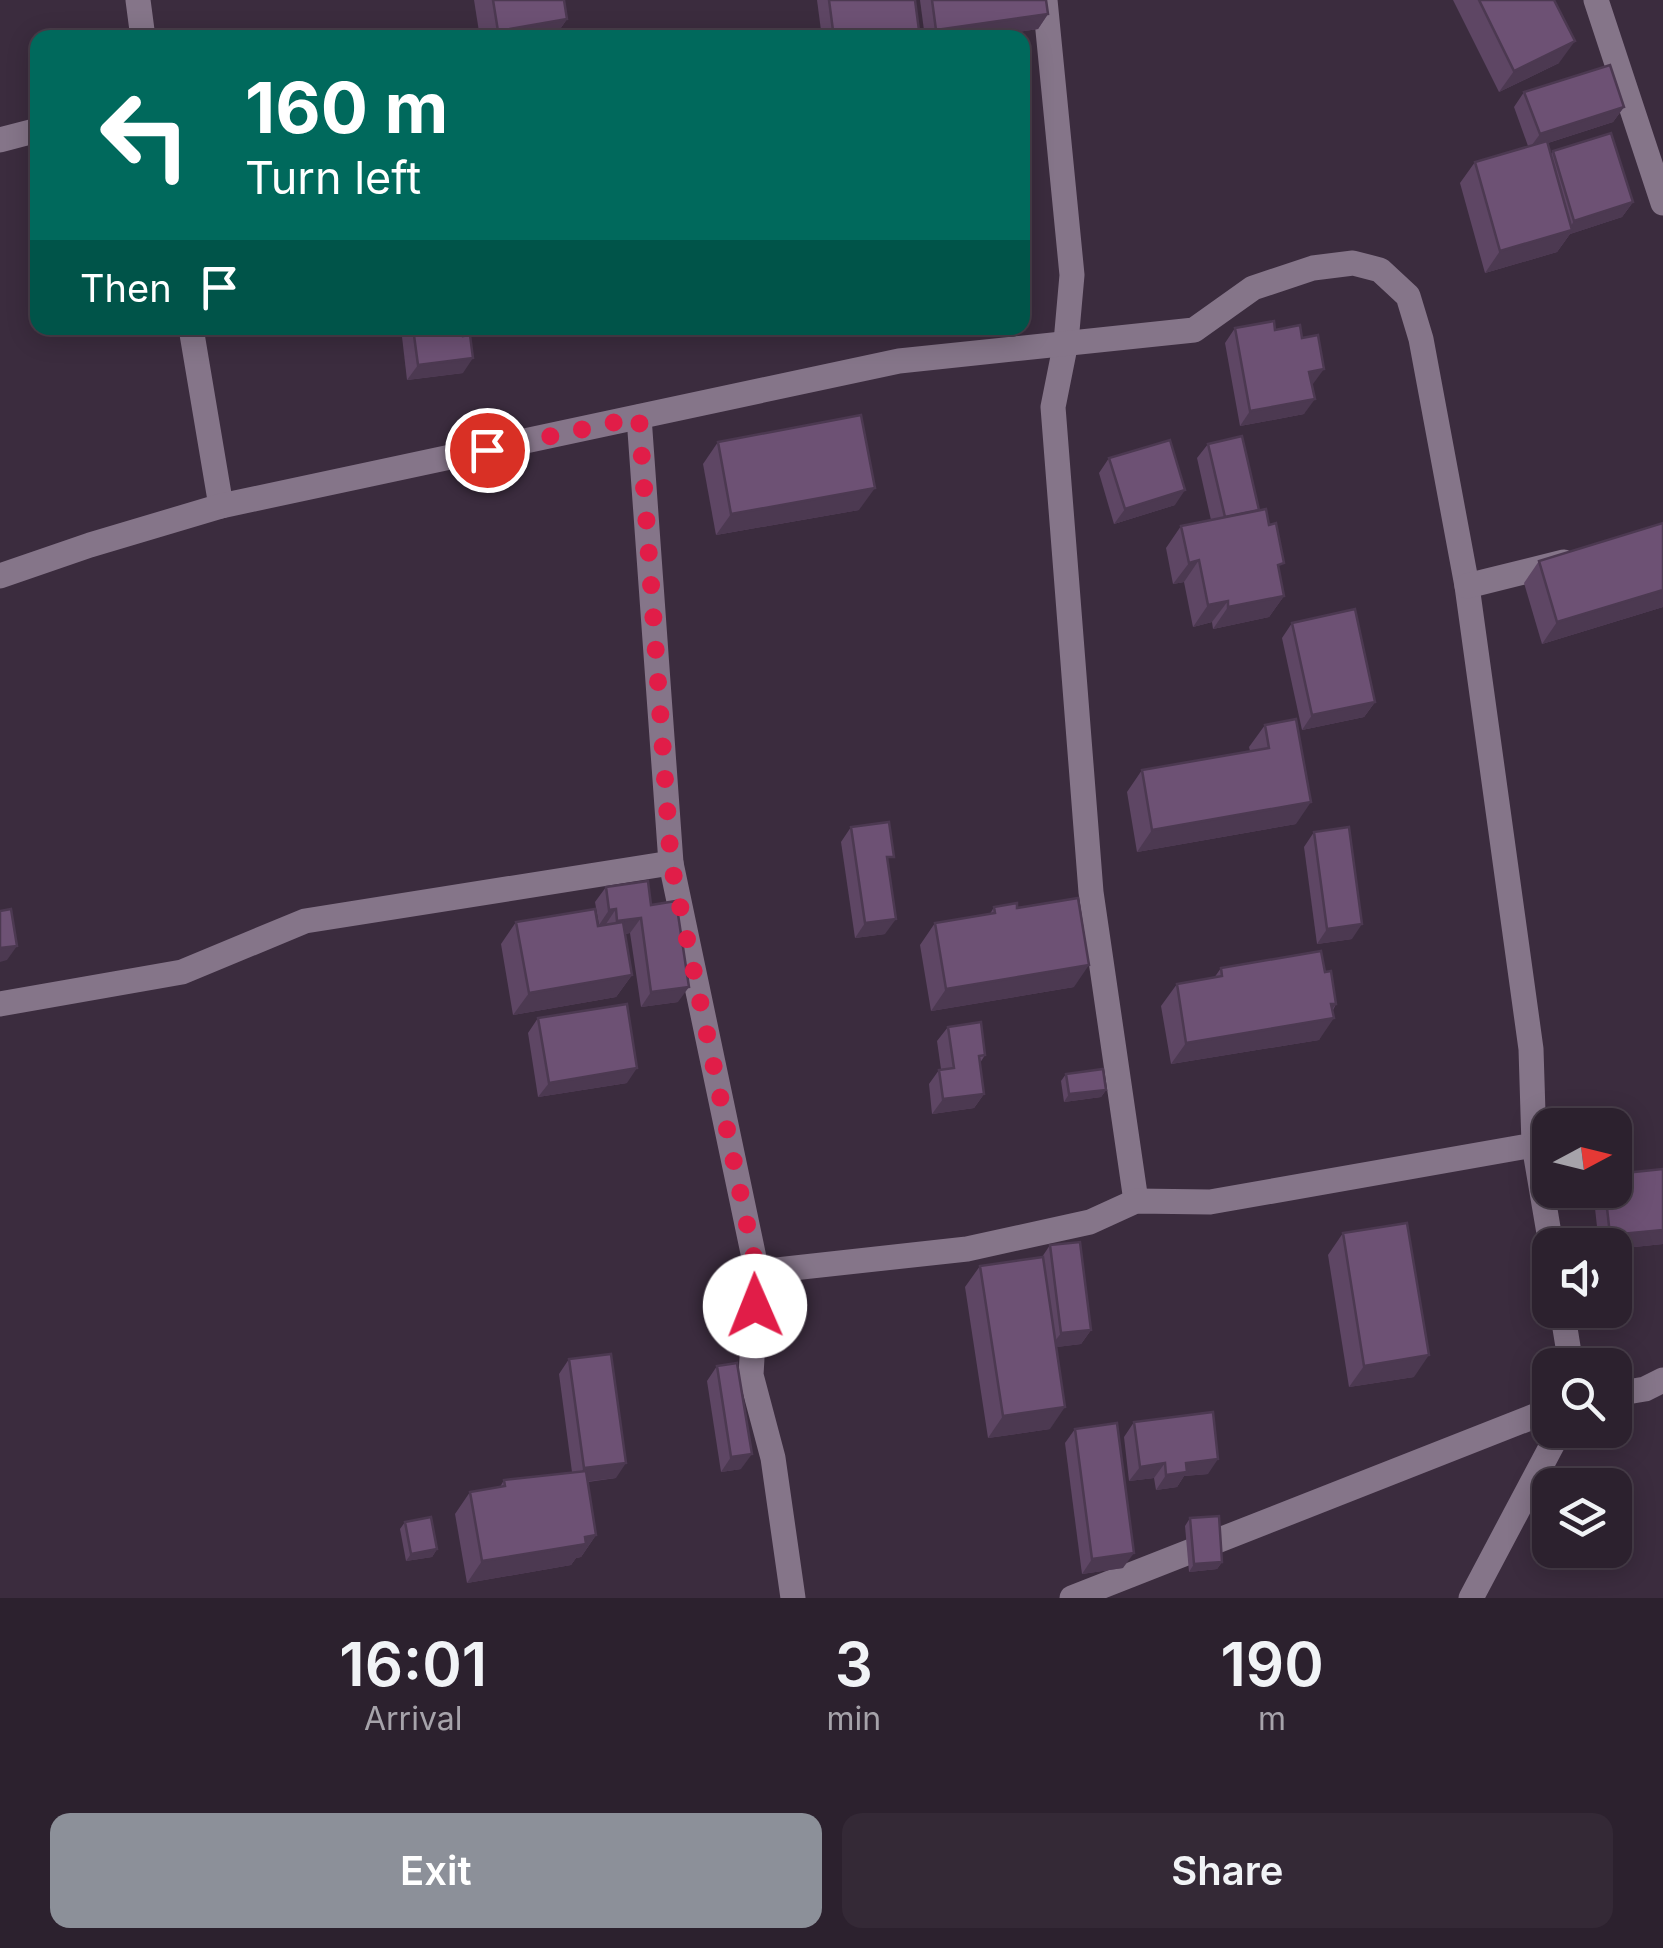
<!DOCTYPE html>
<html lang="en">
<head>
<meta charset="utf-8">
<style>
	body { margin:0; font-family:Inter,sans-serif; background:#342936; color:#f1f3f6; height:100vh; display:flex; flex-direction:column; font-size:38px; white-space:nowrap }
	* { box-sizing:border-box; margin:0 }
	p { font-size:32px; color:#a6a3aa }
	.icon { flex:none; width:55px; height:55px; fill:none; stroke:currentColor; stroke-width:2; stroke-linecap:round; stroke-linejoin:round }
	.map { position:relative; height:1598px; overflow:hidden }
	.side { display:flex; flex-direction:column; background:#2c212e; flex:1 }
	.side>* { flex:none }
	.top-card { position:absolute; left:30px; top:30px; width:1000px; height:305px; border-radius:20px; box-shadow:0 5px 25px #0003,0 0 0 2px #483e4a; background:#00695c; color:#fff; overflow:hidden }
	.needle { width:65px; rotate:83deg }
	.buttons { position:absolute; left:1532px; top:1108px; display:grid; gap:20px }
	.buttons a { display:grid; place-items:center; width:100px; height:100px; border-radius:20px; background:#2c212e; box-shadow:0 5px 25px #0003,0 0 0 2px #483e4a; font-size:50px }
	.pin { position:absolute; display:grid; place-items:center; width:85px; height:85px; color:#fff; margin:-42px; border:5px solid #fff; border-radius:50%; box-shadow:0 2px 10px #0007 }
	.me { position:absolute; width:110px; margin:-55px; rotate:359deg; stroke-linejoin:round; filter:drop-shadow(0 0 8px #0008) }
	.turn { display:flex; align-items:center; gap:35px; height:210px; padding:0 50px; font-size:45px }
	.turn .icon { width:130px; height:130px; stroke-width:2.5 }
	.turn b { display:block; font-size:70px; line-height:85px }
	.then { display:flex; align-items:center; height:95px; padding:0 50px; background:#0003; gap:20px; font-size:38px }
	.eta { display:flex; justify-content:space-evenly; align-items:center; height:170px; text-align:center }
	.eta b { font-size:60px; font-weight:600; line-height:70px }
	.action { display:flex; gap:20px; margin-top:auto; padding:20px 50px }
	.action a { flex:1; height:115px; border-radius:20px; background:#8c9099; color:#fff; font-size:40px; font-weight:600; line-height:115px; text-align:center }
	.action a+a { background:#342936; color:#f1f3f6 }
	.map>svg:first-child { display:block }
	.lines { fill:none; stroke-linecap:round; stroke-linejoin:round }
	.street { stroke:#857589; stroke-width:25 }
	.wall { fill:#5e4664 }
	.shaded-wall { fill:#4c3951 }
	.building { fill:#6d5174; stroke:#4c3951; stroke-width:2.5 }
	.route { stroke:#e11d48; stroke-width:18; stroke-dasharray:0 32.4 }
</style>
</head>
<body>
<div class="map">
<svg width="1663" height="1598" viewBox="0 0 1663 1598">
	<rect width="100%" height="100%" fill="#3b2c3e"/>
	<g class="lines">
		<g class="street">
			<path d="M 138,0 L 143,38"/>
			<path d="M 1045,0 L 1072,275 L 1066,342 L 1053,407 L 1091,892 L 1136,1201"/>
			<path d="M 1596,0 L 1663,203"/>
			<path d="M 0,140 L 38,130"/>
			<path d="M 191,328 L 221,506"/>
			<path d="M 639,417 L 671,863 L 757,1272 L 751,1375 L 773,1458 L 793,1598"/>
			<path d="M 0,576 L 90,545 L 221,506 L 899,361 L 1194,330 L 1253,288 L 1313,268 L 1353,263 L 1380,270 L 1408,296 L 1421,339 L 1467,586 L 1531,1049 L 1534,1145 L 1210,1202 L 1136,1201 L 1090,1222 L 967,1249 L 757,1272"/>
			<path d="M 1467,586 L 1564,562"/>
			<path d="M 0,1004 L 182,972 L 305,921 L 671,863"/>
			<path d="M 1534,1145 L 1551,1245"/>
			<path d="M 1562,1310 L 1571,1365"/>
			<path d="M 1615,1394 L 1645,1389 L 1663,1380"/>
			<path d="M 1072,1598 L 1550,1410"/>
			<path d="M 1471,1598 L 1560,1430"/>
		</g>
	</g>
	<g class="wall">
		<path d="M 474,0 L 564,0 L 567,19 L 554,38 L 480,38 Z"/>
		<path d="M 817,0 L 915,0 L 920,38 L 822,38 Z"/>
		<path d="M 920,0 L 1046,0 L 1048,14 L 1038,29 L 976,38 L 925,38 Z"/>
		<path d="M 1453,0 L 1554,0 L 1559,63 L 1499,92 Z"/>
		<path d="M 1524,92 L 1624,107 L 1613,122 L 1548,143 L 1551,154 L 1553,151 L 1633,202 L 1622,217 L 1570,234 L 1557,252 L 1485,273 L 1460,183 L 1475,162 L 1528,146 L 1514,107 Z"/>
		<path d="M 401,328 L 462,328 L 463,373 L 407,380 Z"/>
		<path d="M 1235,328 L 1275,330 L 1313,384 L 1312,384 L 1304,414 L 1240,426 L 1225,343 Z"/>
		<path d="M 718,442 L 859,510 L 716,535 L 703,464 Z"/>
		<path d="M 1208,444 L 1259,510 L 1279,570 L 1284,596 L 1269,617 L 1213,629 L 1212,622 L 1193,627 L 1184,582 L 1173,584 L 1166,548 L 1181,526 L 1211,520 L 1197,458 Z"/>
		<path d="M 1109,458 L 1175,505 L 1114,524 L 1099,473 Z"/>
		<path d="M 1663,523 L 1663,607 L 1542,644 L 1524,583 L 1539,561 Z"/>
		<path d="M 1292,623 L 1375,702 L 1364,717 L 1302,730 L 1282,638 Z"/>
		<path d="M 1265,725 L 1296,824 L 1137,852 L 1127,792 L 1142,770 L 1250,751 L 1249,747 Z"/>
		<path d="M 851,827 L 888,865 L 885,934 L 855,938 L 841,842 Z"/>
		<path d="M 1314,832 L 1352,939 L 1317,944 L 1304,847 Z"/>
		<path d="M 606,887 L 651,905 L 678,1002 L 641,1007 L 630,933 L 625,934 L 632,975 L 616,997 L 513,1015 L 501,944 L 516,922 L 598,926 L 606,925 L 599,925 L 595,902 Z"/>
		<path d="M 994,907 L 1017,908 L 1074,987 L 931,1011 L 920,945 L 935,923 L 990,914 Z"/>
		<path d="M 1221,968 L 1325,972 L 1336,1004 L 1319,1040 L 1171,1064 L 1161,1006 L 1177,984 L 1214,978 Z"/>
		<path d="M 538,1018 L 627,1083 L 538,1097 L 528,1033 Z"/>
		<path d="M 948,1027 L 985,1055 L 980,1063 L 984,1094 L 974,1108 L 932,1114 L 929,1084 L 939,1070 L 941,1069 L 937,1041 Z"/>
		<path d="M 1066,1074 L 1106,1090 L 1101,1097 L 1064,1102 L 1061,1081 Z"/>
		<path d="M 1663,1169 L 1663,1244 L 1615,1249 L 1615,1245 L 1599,1245 L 1593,1190 L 1615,1190 Z"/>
		<path d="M 1343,1233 L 1414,1377 L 1349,1387 L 1328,1255 Z"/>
		<path d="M 1050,1245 L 1091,1330 L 1081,1344 L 1056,1347 L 1050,1429 L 988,1438 L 965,1287 L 980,1266 L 1042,1257 Z"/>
		<path d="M 569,1359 L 616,1478 L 588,1482 L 596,1535 L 581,1557 L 576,1558 L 571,1565 L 467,1583 L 455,1514 L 470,1492 L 500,1487 L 504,1480 L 572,1472 L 559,1374 Z"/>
		<path d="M 717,1366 L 741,1469 L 721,1472 L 707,1381 Z"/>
		<path d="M 1134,1422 L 1208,1474 L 1184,1476 L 1177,1487 L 1156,1490 L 1154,1478 L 1129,1481 L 1124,1437 Z"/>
		<path d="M 1075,1429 L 1123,1568 L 1082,1574 L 1065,1443 Z"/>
		<path d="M 1190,1518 L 1222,1562 L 1217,1569 L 1189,1572 L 1185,1526 Z"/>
		<path d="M 405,1522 L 437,1549 L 432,1557 L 406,1561 L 400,1529 Z"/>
	</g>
	<g class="shaded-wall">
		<path d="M 1048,14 L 1038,29 L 976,38 L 931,38 L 936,30 Z"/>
		<path d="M 567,19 L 554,38 L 493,38 L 498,31 Z"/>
		<path d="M 1575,41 L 1559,63 L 1499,92 L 1514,71 Z"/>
		<path d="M 1624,107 L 1613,122 L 1529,149 L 1540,134 Z"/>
		<path d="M 1633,202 L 1622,217 L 1570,234 L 1557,252 L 1485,273 L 1500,251 L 1567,232 L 1574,221 Z"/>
		<path d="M 473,358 L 463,373 L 407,380 L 418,365 Z"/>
		<path d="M 1324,369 L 1313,384 L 1299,387 L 1309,372 Z"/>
		<path d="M 1315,399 L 1304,414 L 1240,426 L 1250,411 Z"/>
		<path d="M 875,488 L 859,510 L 716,535 L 731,514 Z"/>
		<path d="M 1185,490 L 1175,505 L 1114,524 L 1125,509 Z"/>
		<path d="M 1199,560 L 1184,582 L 1173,584 L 1189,563 Z"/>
		<path d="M 1663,590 L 1663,607 L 1542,644 L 1557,622 Z"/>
		<path d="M 1284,596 L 1269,617 L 1213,629 L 1228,607 Z"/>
		<path d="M 1228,601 L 1212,622 L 1193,627 L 1208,605 Z"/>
		<path d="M 1375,702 L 1364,717 L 1302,730 L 1312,715 Z"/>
		<path d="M 1311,802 L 1296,824 L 1137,852 L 1152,830 Z"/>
		<path d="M 616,909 L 606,924 L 599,925 L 609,910 Z"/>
		<path d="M 641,918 L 630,933 L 607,936 L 617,921 Z"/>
		<path d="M 896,919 L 885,934 L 855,938 L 865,923 Z"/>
		<path d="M 1362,924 L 1352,939 L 1317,944 L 1327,929 Z"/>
		<path d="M 17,946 L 7,960 L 0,962 L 0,948 Z"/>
		<path d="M 1089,965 L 1074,987 L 931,1011 L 946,989 Z"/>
		<path d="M 632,975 L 616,997 L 513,1015 L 529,993 Z"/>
		<path d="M 689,987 L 678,1002 L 641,1007 L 651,992 Z"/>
		<path d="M 1331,1004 L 1336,1004 L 1325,1019 L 1334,1018 L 1319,1040 L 1171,1064 L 1186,1043 Z"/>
		<path d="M 637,1068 L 627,1083 L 538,1097 L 549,1083 Z"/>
		<path d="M 1106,1090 L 1101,1097 L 1064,1102 L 1069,1094 Z"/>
		<path d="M 984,1094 L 974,1108 L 932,1114 L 943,1099 Z"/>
		<path d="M 1663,1230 L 1663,1244 L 1615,1249 L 1615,1245 L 1603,1245 L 1610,1235 Z"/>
		<path d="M 1091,1330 L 1081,1344 L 1050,1348 L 1061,1333 Z"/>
		<path d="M 1429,1355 L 1414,1377 L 1349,1387 L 1364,1366 Z"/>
		<path d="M 1065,1407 L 1050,1429 L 988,1438 L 1003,1416 Z"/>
		<path d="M 752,1454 L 741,1469 L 721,1472 L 731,1457 Z"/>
		<path d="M 1218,1459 L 1208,1474 L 1184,1476 L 1177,1487 L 1156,1490 L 1166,1475 L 1186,1463 Z"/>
		<path d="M 626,1463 L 616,1478 L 574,1483 L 584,1468 Z"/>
		<path d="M 1165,1463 L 1154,1478 L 1129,1481 L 1140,1467 Z"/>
		<path d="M 596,1535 L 581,1557 L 576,1558 L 571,1565 L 467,1583 L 482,1561 Z"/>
		<path d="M 437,1549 L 432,1557 L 406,1561 L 411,1554 Z"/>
		<path d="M 1134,1553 L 1123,1568 L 1082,1574 L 1092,1559 Z"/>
		<path d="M 1222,1562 L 1217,1569 L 1189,1572 L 1194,1564 Z"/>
	</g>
	<g class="building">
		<path d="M 493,0 L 564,0 L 567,19 L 498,31 Z"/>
		<path d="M 829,0 L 915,0 L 920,38 L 834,38 Z"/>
		<path d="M 932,0 L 1046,0 L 1048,14 L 936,30 Z"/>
		<path d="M 1479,0 L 1554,0 L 1575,41 L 1514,71 Z"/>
		<path d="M 1610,65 L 1624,107 L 1540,134 L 1524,92 Z"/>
		<path d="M 1611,133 L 1633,202 L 1574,221 L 1553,151 Z"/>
		<path d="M 1547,141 L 1572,230 L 1500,251 L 1475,162 Z"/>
		<path d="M 1274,321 L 1275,330 L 1300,325 L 1302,338 L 1318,335 L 1324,369 L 1309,372 L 1315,399 L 1250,411 L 1235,328 Z"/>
		<path d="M 413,328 L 462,328 L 463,336 L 470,335 L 473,358 L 418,365 Z"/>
		<path d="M 861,415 L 875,488 L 731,514 L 718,442 Z"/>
		<path d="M 1242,436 L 1259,510 L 1225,517 L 1208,444 Z"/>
		<path d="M 1170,440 L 1185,490 L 1125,509 L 1109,458 Z"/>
		<path d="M 1266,509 L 1269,525 L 1276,523 L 1284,563 L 1278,565 L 1284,596 L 1228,607 L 1228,601 L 1208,605 L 1199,560 L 1189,563 L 1181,526 Z"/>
		<path d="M 1663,523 L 1663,590 L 1557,622 L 1539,561 Z"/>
		<path d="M 1355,609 L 1375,702 L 1312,715 L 1292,623 Z"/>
		<path d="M 1296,719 L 1311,802 L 1152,830 L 1142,770 L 1269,748 L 1265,725 Z"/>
		<path d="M 889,822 L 894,857 L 887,857 L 896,919 L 865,923 L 851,827 Z"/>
		<path d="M 1349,827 L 1362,924 L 1327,929 L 1314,832 Z"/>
		<path d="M 648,881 L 651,905 L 676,901 L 689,987 L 651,992 L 641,918 L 617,921 L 616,909 L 609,910 L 606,887 Z"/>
		<path d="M 1078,898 L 1089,965 L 946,989 L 935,923 L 995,913 L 994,907 L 1017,903 L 1017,908 Z"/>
		<path d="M 11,909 L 17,946 L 0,948 L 0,911 Z"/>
		<path d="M 595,909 L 598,926 L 623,922 L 632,975 L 529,993 L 516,922 Z"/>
		<path d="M 1321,951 L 1325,972 L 1331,971 L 1336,1004 L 1331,1004 L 1334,1018 L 1186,1043 L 1177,984 L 1222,976 L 1221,968 Z"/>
		<path d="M 627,1004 L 637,1068 L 549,1083 L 538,1018 Z"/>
		<path d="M 981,1022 L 985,1055 L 979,1056 L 984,1094 L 943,1099 L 939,1070 L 954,1068 L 948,1027 Z"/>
		<path d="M 1103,1069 L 1106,1090 L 1069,1094 L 1066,1074 Z"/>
		<path d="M 1663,1169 L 1663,1230 L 1610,1235 L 1605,1190 L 1615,1190 L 1615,1174 Z"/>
		<path d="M 1407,1223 L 1429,1355 L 1364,1366 L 1343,1233 Z"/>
		<path d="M 1080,1242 L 1091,1330 L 1061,1333 L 1050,1245 Z"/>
		<path d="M 1043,1257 L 1065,1407 L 1003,1416 L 980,1266 Z"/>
		<path d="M 611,1354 L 626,1463 L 584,1468 L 569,1359 Z"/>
		<path d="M 737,1363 L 752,1454 L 731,1457 L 717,1366 Z"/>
		<path d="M 1213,1412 L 1218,1459 L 1186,1463 L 1187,1472 L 1166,1475 L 1165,1463 L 1140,1467 L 1134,1422 Z"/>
		<path d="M 1117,1423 L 1134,1553 L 1092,1559 L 1075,1429 Z"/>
		<path d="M 586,1471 L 596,1535 L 585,1537 L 586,1544 L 482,1561 L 470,1492 L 505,1486 L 504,1480 Z"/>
		<path d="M 1219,1516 L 1222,1562 L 1194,1564 L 1190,1518 Z"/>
		<path d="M 431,1517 L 437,1549 L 411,1554 L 405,1522 Z"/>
	</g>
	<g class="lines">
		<path class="route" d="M 487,450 L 639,417 L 671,863 L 757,1272 L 755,1306"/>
	</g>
</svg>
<div class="buttons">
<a><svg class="needle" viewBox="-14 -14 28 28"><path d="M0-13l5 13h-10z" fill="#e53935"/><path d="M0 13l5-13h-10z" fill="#a6a3aa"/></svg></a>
<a><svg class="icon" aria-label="sound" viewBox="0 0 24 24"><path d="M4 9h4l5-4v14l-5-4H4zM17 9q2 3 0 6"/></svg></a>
<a><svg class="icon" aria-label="search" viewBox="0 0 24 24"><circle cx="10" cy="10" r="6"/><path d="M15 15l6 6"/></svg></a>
<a><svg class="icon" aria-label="layers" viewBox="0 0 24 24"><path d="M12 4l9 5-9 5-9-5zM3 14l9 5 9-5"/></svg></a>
</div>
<div class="pin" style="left:487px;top:450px;background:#d93025"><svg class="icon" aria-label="arrive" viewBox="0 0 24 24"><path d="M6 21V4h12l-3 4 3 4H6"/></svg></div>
<svg class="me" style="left:755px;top:1306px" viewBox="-20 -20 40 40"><circle r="19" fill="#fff"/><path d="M0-13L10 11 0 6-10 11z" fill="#e11d48"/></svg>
<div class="top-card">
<div class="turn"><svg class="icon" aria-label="left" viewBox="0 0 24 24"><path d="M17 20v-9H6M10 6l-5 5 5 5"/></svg><div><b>160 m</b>Turn left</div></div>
<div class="then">Then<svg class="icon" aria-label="arrive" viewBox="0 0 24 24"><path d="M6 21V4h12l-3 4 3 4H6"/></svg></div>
</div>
</div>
<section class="side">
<div class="eta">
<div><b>16:01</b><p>Arrival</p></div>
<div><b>3</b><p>min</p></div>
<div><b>190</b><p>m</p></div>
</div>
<div class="action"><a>Exit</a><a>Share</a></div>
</section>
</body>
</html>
